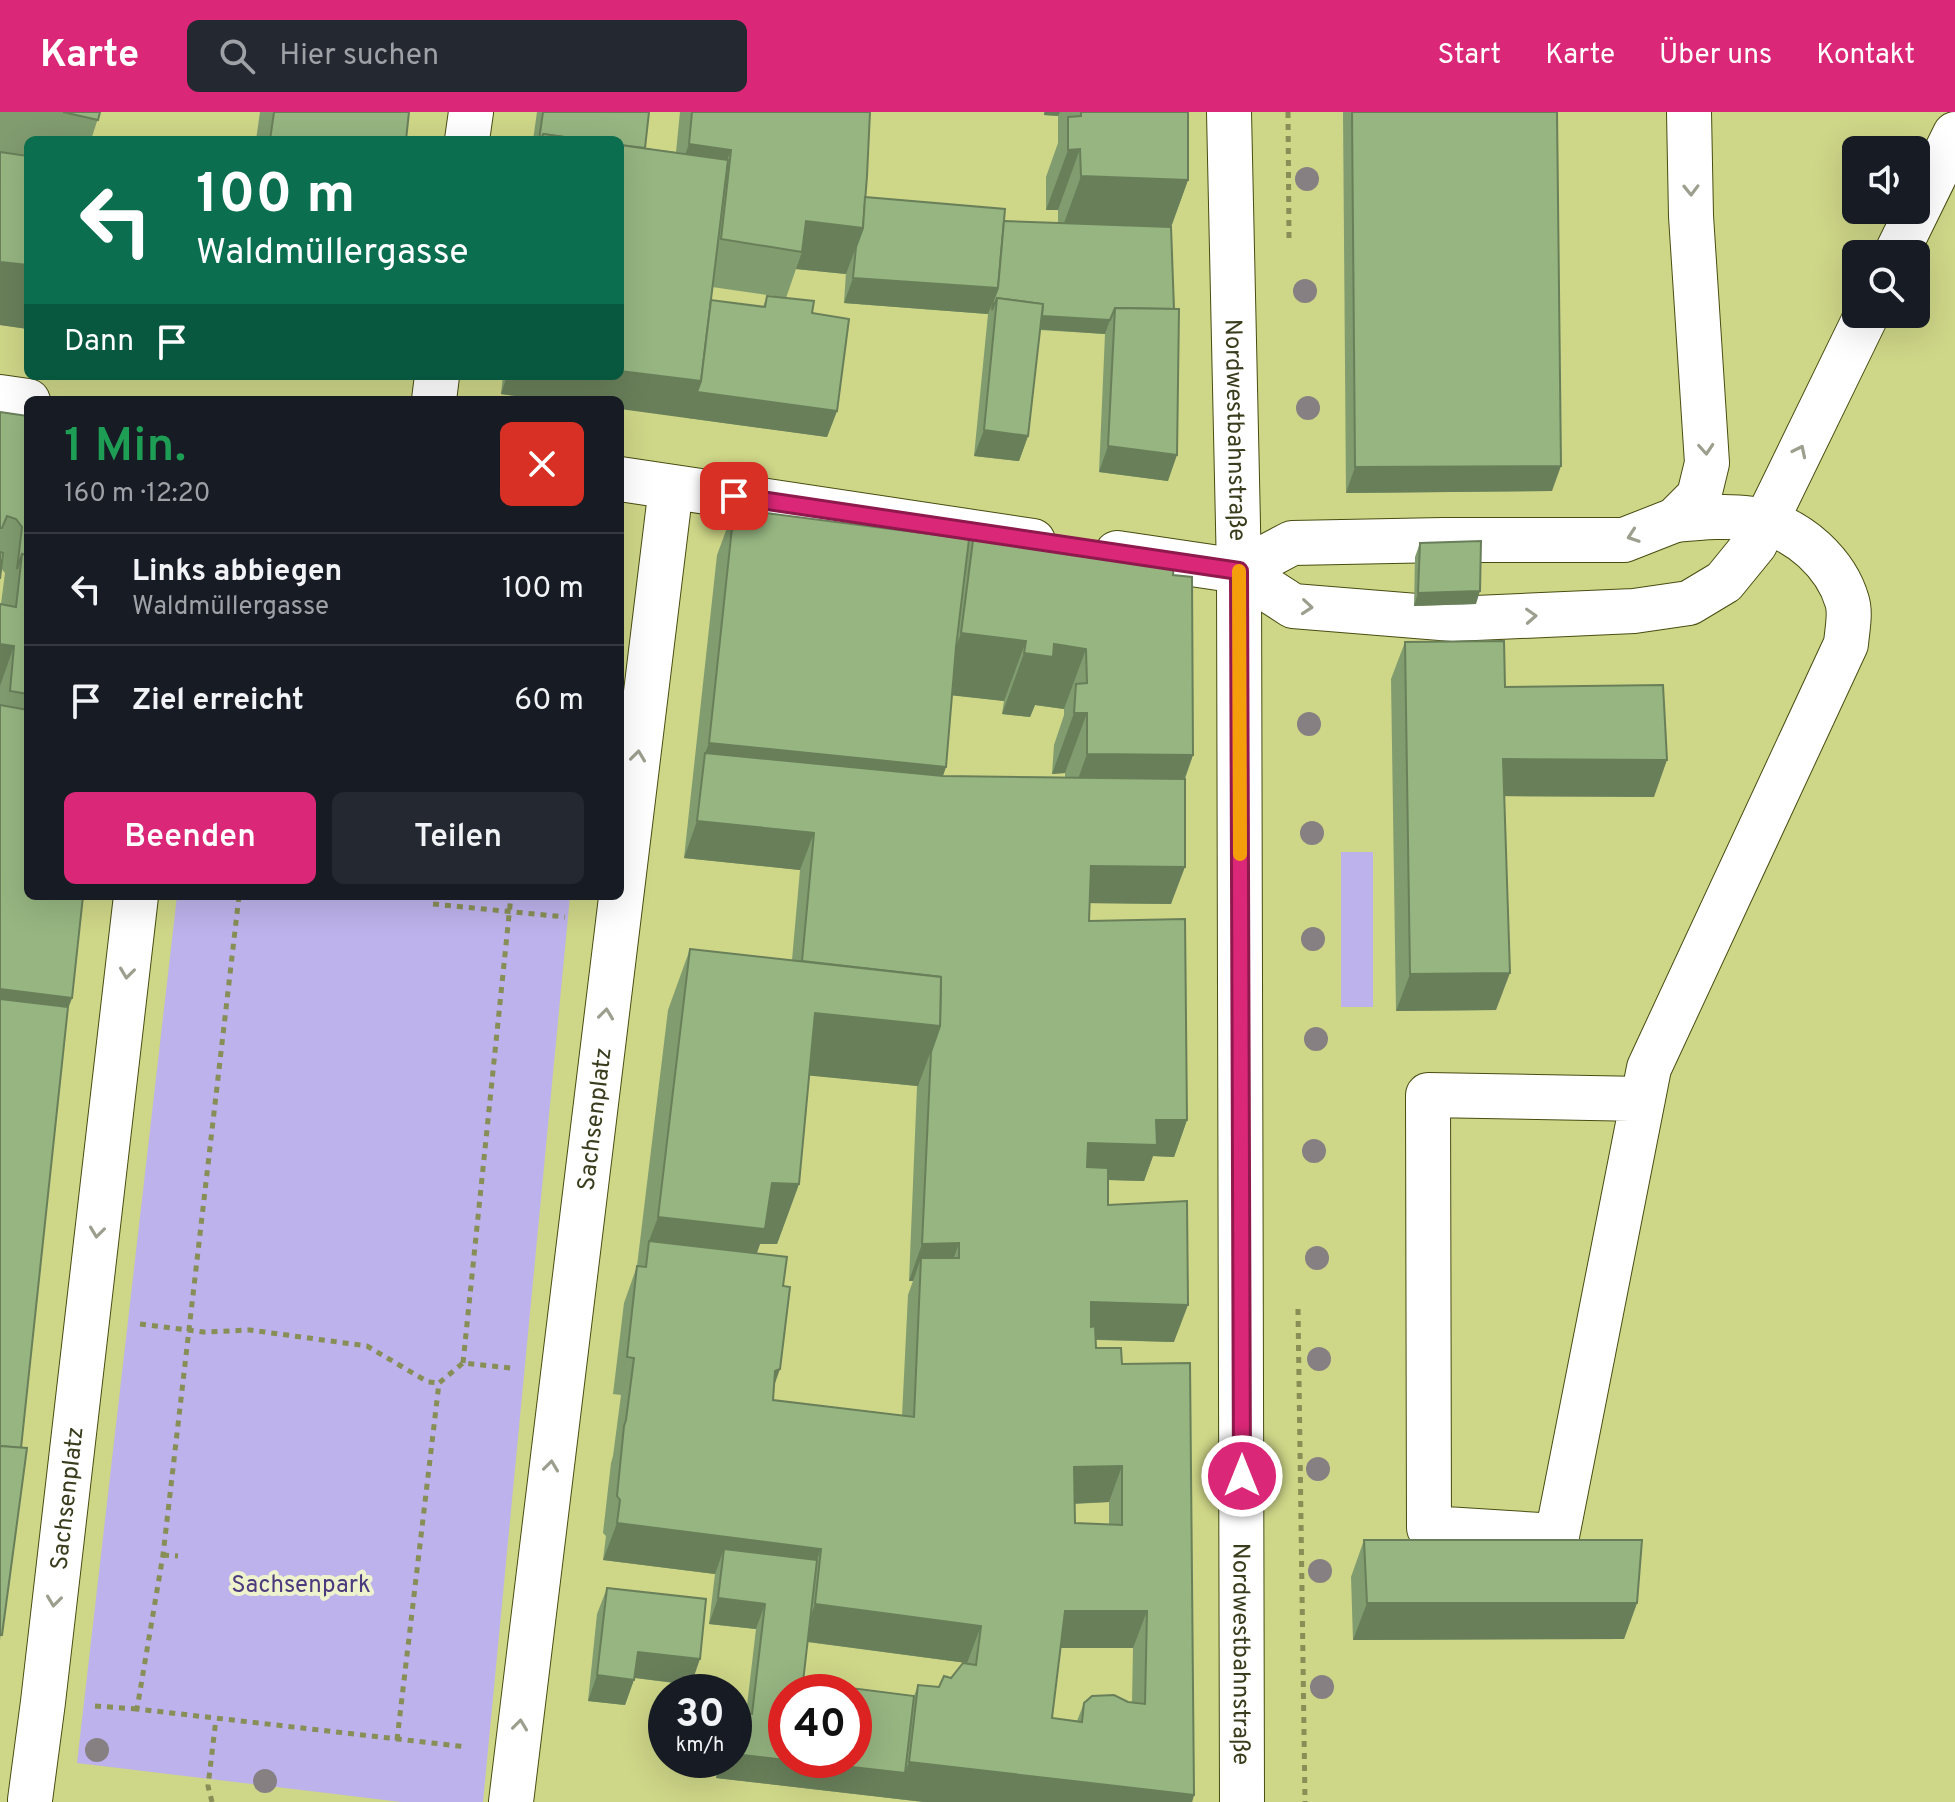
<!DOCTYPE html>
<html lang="de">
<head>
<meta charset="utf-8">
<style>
	body { margin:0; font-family:Overpass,sans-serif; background:#242831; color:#f1f3f6; height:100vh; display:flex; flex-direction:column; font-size:30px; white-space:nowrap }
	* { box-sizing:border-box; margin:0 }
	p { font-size:26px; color:#9ea1a6 }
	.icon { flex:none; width:44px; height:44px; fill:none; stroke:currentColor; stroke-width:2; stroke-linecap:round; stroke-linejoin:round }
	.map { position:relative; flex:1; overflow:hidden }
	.panel { position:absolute; left:24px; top:284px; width:600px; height:504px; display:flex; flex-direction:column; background:#171b24; border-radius:12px; box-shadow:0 8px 32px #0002 }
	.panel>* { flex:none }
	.guide { position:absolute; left:24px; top:24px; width:600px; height:244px; border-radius:12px; box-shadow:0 8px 32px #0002; background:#0b6e4f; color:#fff; overflow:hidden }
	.controls { position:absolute; left:1842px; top:24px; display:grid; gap:16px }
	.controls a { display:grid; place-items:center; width:88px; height:88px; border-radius:12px; background:#171b24; box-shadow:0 8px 32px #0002; font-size:40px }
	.speed { position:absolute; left:648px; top:1562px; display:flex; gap:16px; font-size:40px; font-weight:700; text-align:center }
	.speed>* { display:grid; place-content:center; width:104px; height:104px; border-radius:50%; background:#171b24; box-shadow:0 8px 32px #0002; line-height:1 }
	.speed small { font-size:20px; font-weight:400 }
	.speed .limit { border:12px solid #d22; background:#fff; color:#111 }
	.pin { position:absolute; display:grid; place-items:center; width:68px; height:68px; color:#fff; margin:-34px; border-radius:16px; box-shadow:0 4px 12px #0006 }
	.me { position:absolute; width:88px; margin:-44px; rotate:0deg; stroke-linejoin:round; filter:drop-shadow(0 0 6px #0008) }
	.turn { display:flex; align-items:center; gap:28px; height:168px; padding:0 40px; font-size:36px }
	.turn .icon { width:104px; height:104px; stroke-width:2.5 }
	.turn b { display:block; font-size:56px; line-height:68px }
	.then { display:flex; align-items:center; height:76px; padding:0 40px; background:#0003; gap:16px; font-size:30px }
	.round { display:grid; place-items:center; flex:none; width:84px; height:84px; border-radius:12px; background:#242831 }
	.overview { display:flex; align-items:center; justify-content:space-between; height:136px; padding:0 40px }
	h1 { font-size:48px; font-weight:600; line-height:60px; color:#1e9e55 }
	.cta { display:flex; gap:16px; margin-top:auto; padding:16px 40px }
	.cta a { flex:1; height:92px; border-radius:12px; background:#db2777; color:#fff; font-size:32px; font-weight:600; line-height:92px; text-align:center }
	.cta a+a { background:#242831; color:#f1f3f6 }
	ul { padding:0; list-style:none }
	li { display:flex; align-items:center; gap:24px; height:112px; padding:0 40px; border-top:2px solid #363941 }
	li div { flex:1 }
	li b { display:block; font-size:30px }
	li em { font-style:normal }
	header { display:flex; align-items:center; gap:48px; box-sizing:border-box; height:112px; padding:0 40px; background:#db2777; color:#fff }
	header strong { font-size:38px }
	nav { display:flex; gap:44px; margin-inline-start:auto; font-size:28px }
	.search { width:560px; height:72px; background:#242831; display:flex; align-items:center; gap:20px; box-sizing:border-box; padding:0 28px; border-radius:12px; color:#9ea1a6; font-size:30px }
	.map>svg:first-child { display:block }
	.green { fill:#bdb2eb }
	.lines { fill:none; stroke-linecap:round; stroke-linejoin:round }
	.minor-casing { stroke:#494d11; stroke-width:46 }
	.path { stroke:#888e56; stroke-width:5; stroke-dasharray:6 6; stroke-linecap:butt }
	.minor { stroke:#fff; stroke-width:44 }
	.tree { fill:#868082 }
	.wall { fill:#819c6f; fill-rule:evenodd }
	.shaded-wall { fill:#697f5a }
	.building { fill:#96b581; stroke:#697f5a; stroke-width:2; fill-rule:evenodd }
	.oneway { stroke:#9c9e8e }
	.route-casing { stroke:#8e194d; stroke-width:20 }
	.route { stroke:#db2777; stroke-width:14 }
	.slow { stroke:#f59e0b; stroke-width:14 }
	.labels { text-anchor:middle; stroke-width:8; stroke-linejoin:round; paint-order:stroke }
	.street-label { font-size:24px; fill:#3a3d1d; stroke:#eff3cd }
	.park-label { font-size:24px; fill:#4c3a7e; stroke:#eff3cd }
</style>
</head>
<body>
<header>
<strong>Karte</strong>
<div class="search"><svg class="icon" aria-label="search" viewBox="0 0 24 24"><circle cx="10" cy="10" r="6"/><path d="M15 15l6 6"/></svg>Hier suchen</div>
<nav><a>Start</a><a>Karte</a><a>Über uns</a><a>Kontakt</a></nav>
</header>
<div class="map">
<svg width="1955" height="1690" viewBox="0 0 1955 1690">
	<rect width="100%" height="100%" fill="#ced688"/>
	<g class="green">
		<rect x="1341" y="740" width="32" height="155"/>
		<path d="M 177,784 L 570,784 L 483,1690 L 401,1690 L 77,1651 Z"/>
	</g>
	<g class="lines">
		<g class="minor-casing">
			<g id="minor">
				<path id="s1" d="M 1229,0 L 1239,459 L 1242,1690"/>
				<path d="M 467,28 L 471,0"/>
				<path d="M 1896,142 L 1955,22"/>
				<path d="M 0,285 L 28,289"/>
				<path d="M 434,288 L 437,264"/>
				<path d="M 620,367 L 1033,429"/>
				<path d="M 1117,441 L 1239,459 L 1293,494 L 1453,507 L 1634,499 L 1689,491 L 1724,470 L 1755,432 L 1867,202"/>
				<path d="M 1239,459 L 1292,431 L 1443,428 L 1624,428 L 1675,408 L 1699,384 L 1707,351 L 1691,104 L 1689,0"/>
				<path d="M 1643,987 L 1428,983 L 1429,1416 L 1557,1424 L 1649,956 L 1846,532 C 1847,519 1851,501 1847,489 C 1841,468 1829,452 1814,438 C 1771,399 1730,403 1675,408"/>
				<path id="s2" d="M 30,1688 L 43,1590 L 136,784"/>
				<path id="s3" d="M 511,1690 L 671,375"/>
			</g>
		</g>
		<g class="path">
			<path d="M 1288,0 L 1289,127"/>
			<path d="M 239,784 L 163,1443 L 137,1597 L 467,1635"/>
			<path d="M 433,792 L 565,805"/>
			<path d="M 1298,1197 L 1305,1690"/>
			<path d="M 140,1212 L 204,1220 L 250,1218 L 367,1234 L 428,1270 L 439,1271"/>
			<path d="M 463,1251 L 511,784"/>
			<path d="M 163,1443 L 178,1444"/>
			<path d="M 95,1594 L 137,1597"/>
			<path d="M 397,1628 L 439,1271 L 463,1251 L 511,1256"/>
			<path d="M 212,1690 L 208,1674 L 216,1607"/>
		</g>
		<use href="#minor" class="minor"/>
	</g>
	<g class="tree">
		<circle cx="1307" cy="67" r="12"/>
		<circle cx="1305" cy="179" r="12"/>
		<circle cx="1308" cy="296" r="12"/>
		<circle cx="1309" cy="612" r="12"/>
		<circle cx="1312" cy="721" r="12"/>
		<circle cx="1313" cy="827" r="12"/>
		<circle cx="1316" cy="927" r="12"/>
		<circle cx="1314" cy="1039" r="12"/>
		<circle cx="1317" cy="1146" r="12"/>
		<circle cx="1319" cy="1247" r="12"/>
		<circle cx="1318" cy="1357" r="12"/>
		<circle cx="1320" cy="1459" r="12"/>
		<circle cx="1322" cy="1575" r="12"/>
		<circle cx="97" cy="1638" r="12"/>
		<circle cx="265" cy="1669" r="12"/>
	</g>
	<g class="wall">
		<path d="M 0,0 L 100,0 L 91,28 L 28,28 L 28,217 L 0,213 Z"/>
		<path d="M 260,0 L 409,0 L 406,28 L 256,28 Z"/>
		<path d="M 537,0 L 649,0 L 645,36 L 676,40 L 680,0 L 870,0 L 865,85 L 1004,109 L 1058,111 L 1058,98 L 1046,98 L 1046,65 L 1058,31 L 1058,4 L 1044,3 L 1044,0 L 1188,0 L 1188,68 L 1171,115 L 1168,369 L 1099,360 L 1105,222 L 1040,218 L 1028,324 L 1019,349 L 974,344 L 988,202 L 844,191 L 846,160 L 846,162 L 796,157 L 786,186 L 812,201 L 837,299 L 827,325 L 688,306 L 620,288 L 548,288 L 501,282 L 503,264 L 620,264 L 620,28 L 533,28 ZM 712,175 L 781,185 L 767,184 L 763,195 L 711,188 Z"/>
		<path d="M 1343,0 L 1557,0 L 1552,379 L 1346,381 Z"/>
		<path d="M 0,300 L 28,304 L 28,784 L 72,886 L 68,895 L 0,1529 L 0,492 L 1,492 L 5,461 L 1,456 L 0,467 Z"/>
		<path d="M 734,397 L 969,427 L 975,413 L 1173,463 L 1193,643 L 1185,667 L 1171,792 L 1090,791 L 1089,809 L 1187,1008 L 1174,1045 L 1153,1044 L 1144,1069 L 1108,1068 L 1108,1093 L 1174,1230 L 1096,1228 L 1096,1236 L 1122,1252 L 1194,1683 L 1192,1690 L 924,1690 L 716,1666 L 718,1648 L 734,1648 L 746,1602 L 756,1517 L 709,1512 L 715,1462 L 603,1448 L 606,1424 L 603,1421 L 611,1351 L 613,1344 L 621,1283 L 613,1282 L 624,1191 L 637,1154 L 668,898 L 690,837 L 792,848 L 800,758 L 684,746 L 717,443 ZM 952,583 L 1004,589 L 1002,602 L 1030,605 L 1035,593 L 1064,597 L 1064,603 L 1054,633 L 1052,662 L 1065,661 L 1065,665 L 943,664 L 946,655 ZM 809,963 L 917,974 L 909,1169 L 913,1169 L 908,1183 L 902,1304 L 773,1288 L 774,1275 L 757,1141 L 760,1132 L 777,1132 L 799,1072 ZM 1109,1390 L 1109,1413 L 1075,1411 L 1075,1392 ZM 807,1530 L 967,1551 L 967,1552 L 939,1575 L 918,1573 L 914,1584 L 803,1570 ZM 1060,1536 L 1133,1536 L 1132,1591 L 1084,1591 L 1077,1609 L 1052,1606 Z"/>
		<path d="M 1420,431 L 1476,492 L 1414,494 L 1415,445 Z"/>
		<path d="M 1405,530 L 1505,575 L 1654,685 L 1504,684 L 1496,898 L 1396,899 L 1391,567 Z"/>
		<path d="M 1364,1428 L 1637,1491 L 1624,1527 L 1353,1528 L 1351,1465 Z"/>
		<path d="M 607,1476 L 691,1573 L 634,1566 L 625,1593 L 588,1589 L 597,1502 Z"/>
	</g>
	<g class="shaded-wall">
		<path d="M 1045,0 L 1060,0 L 1058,4 L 1044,3 Z"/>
		<path d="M 689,32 L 731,38 L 714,84 L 672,78 Z"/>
		<path d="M 1080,37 L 1058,98 L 1046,98 L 1068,38 Z"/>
		<path d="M 1081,64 L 1188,68 L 1166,129 L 1059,125 Z"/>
		<path d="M 806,109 L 863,116 L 846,162 L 796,157 L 802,140 Z"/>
		<path d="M 0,150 L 28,153 L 28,217 L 0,213 Z"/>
		<path d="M 853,166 L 998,176 L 988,202 L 844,191 Z"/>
		<path d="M 995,198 L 1110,208 L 1105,222 L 1034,217 Z"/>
		<path d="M 620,259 L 701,269 L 837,299 L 827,325 L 620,297 L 620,288 L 548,288 L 501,282 L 507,264 L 620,264 Z"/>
		<path d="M 984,318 L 1028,324 L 1019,349 L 974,344 Z"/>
		<path d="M 1108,334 L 1177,343 L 1168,369 L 1099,360 Z"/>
		<path d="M 1561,354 L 1552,379 L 1346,381 L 1355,355 Z"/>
		<path d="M 1480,479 L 1476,492 L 1414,494 L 1418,481 Z"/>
		<path d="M 961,521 L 1026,529 L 1004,589 L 939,582 Z"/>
		<path d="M 0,532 L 14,534 L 0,574 Z"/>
		<path d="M 1054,532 L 1086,537 L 1064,597 L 1035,593 L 1030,605 L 1002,602 L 1024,541 Z"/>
		<path d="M 1074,601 L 1087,601 L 1065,661 L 1052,662 Z"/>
		<path d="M 709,631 L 946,655 L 929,701 L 705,641 Z"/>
		<path d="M 1087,642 L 1193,643 L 1171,704 L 1065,703 Z"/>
		<path d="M 1503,647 L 1667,648 L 1654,685 L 1490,684 Z"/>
		<path d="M 697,709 L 814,721 L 800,758 L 684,746 Z"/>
		<path d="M 1091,754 L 1185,755 L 1171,792 L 1077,791 Z"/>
		<path d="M 1510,861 L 1496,898 L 1396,899 L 1410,862 Z"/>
		<path d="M 800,875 L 940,914 L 918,974 L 793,962 Z"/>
		<path d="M 0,877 L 72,886 L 55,932 L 0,926 Z"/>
		<path d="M 1156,1008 L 1187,1008 L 1174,1045 L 1153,1044 L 1144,1069 L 1075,1067 L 1088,1031 Z"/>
		<path d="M 772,1071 L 799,1072 L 777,1132 L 760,1132 L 743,1178 L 646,1155 L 649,1129 L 658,1105 Z"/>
		<path d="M 959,1131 L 946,1168 L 921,1146 L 913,1169 L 909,1169 L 922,1132 Z"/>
		<path d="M 1091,1190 L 1188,1193 L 1174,1230 L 1078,1227 Z"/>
		<path d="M 780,1257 L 767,1294 L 775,1259 Z"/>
		<path d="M 1122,1354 L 1109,1390 L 1060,1392 L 1074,1355 Z"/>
		<path d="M 617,1411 L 821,1437 L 808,1474 L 724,1437 L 715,1462 L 603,1448 Z"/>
		<path d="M 718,1486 L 765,1492 L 756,1517 L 709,1512 Z"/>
		<path d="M 1367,1491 L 1637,1491 L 1624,1527 L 1353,1528 Z"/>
		<path d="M 815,1492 L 981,1514 L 967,1551 L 802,1529 Z"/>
		<path d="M 1065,1499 L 1147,1499 L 1133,1536 L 1051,1536 Z"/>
		<path d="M 638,1540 L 700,1547 L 691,1573 L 629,1565 Z"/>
		<path d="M 597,1563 L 634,1568 L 625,1593 L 588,1589 Z"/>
		<path d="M 734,1642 L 905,1661 L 909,1650 L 1194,1683 L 1192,1690 L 924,1690 L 716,1666 L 723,1648 L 734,1648 Z"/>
	</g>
	<g class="building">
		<path d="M 63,0 L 100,0 L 98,8 Z"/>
		<path d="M 274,0 L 409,0 L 406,28 L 270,28 Z"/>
		<path d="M 543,0 L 649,0 L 645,36 L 620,33 L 620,28 L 586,28 L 543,22 L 541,28 L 539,28 Z"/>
		<path d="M 692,0 L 870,0 L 867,64 L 863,116 L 806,109 L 802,140 L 721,127 L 731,38 L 689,32 Z"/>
		<path d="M 1081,0 L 1188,0 L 1188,68 L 1081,64 L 1080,37 L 1068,38 L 1068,5 L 1081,4 Z"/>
		<path d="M 1352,0 L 1557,0 L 1561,354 L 1355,355 Z"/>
		<path d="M 543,22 L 586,28 L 542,28 Z"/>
		<path d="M 620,33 L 728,48 L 701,269 L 620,259 Z"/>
		<path d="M 0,40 L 28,44 L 28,153 L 0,150 Z"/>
		<path d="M 865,85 L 1005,97 L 998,176 L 853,166 L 856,135 L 863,116 Z"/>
		<path d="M 1004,109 L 1171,115 L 1174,197 L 1115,196 L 1110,208 L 1042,204 L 1043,192 L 997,186 L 992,198 L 993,189 L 998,176 Z"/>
		<path d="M 767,184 L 814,189 L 812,201 L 849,207 L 837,299 L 697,280 L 701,269 L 711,188 L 765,195 Z"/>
		<path d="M 997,186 L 1043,192 L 1028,324 L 984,318 Z"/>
		<path d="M 1115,196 L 1179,197 L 1177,343 L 1108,334 Z"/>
		<path d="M 0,300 L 28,304 L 28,443 L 22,442 L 17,457 L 22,415 L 16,407 L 7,404 L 2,416 L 0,416 Z"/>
		<path d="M 734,397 L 969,427 L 956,535 L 946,655 L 709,631 Z"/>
		<path d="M 975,413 L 1175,444 L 1173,463 L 1192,465 L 1193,643 L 1087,642 L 1087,601 L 1074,601 L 1076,572 L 1087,571 L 1086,537 L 1054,532 L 1053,545 L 1024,541 L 1026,529 L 961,521 Z"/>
		<path d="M 1481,429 L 1480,479 L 1418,481 L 1420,431 Z"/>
		<path d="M 0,440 L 3,441 L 0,467 Z"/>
		<path d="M 22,442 L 28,443 L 28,582 L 10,579 L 14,534 L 0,532 L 0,492 L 16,495 Z"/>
		<path d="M 1504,529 L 1505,575 L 1663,573 L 1667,648 L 1503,647 L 1510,861 L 1410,862 L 1405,530 Z"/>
		<path d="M 0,593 L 28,598 L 28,784 L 83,784 L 72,886 L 0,877 Z"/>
		<path d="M 705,641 L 943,664 L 1185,667 L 1185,755 L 1091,754 L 1089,809 L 1185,807 L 1187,1008 L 1156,1008 L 1157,1033 L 1088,1031 L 1087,1055 L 1108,1056 L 1108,1093 L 1187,1089 L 1188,1193 L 1091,1190 L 1091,1215 L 1095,1214 L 1096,1236 L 1121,1236 L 1122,1252 L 1190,1251 L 1194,1683 L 909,1650 L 918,1573 L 939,1575 L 944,1564 L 951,1566 L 963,1551 L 976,1553 L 981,1514 L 815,1492 L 821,1437 L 617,1411 L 620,1388 L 617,1384 L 624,1314 L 626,1308 L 634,1246 L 627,1245 L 637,1154 L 646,1155 L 649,1129 L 787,1145 L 783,1174 L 790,1175 L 780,1257 L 775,1259 L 773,1288 L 914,1305 L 921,1146 L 959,1146 L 959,1131 L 922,1132 L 931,940 L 940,914 L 941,865 L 802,849 L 814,721 L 697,709 ZM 1122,1354 L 1122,1413 L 1075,1411 L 1074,1355 ZM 1065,1499 L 1147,1499 L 1145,1592 L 1128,1590 L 1114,1583 L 1092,1584 L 1084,1591 L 1082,1610 L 1052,1606 Z"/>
		<path d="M 690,837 L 941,865 L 940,914 L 815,901 L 799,1072 L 772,1071 L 765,1117 L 658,1105 Z"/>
		<path d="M 0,887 L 68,895 L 21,1336 L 0,1334 Z"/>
		<path d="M 0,1334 L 27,1336 L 2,1523 L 0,1523 Z"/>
		<path d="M 1364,1428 L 1642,1428 L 1637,1491 L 1367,1491 Z"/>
		<path d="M 724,1437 L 817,1448 L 803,1570 L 914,1584 L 905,1661 L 790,1648 L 854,1648 L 854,1580 L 786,1580 L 786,1648 L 734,1642 L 734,1600 L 752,1602 L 765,1492 L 718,1486 Z"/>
		<path d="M 607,1476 L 706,1487 L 700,1547 L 638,1540 L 634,1568 L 597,1563 Z"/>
	</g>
	<defs><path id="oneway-chevron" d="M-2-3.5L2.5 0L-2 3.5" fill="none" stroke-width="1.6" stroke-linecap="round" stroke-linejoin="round" transform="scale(2)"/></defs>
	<g class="oneway">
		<use href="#oneway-chevron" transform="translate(1691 78) rotate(89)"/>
		<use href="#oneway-chevron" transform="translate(1706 337) rotate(86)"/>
		<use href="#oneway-chevron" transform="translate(1800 339) rotate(-64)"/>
		<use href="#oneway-chevron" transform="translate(1633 424) rotate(161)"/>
		<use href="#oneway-chevron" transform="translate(1307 495) rotate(5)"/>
		<use href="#oneway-chevron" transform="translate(1531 504) rotate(-3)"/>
		<use href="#oneway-chevron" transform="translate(638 644) rotate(-83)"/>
		<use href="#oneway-chevron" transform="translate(127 861) rotate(97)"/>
		<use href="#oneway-chevron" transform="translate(606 902) rotate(-83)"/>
		<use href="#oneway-chevron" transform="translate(97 1120) rotate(97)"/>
		<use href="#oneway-chevron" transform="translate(551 1354) rotate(-83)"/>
		<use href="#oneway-chevron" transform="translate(54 1489) rotate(97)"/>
		<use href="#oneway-chevron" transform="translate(520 1613) rotate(-83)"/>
	</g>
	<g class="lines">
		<g class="route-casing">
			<path id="route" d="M 734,384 L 1239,459 L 1242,1364"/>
		</g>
		<use href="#route" class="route"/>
		<path class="slow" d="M 1239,459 L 1240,742"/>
	</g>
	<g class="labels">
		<g class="street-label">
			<text dy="8" stroke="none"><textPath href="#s1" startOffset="318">Nordwestbahnstraße</textPath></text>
			<text dy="8" stroke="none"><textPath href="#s3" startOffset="688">Sachsenplatz</textPath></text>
			<text dy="8" stroke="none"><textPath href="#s2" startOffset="304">Sachsenplatz</textPath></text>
			<text dy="8" stroke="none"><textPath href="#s1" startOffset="1542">Nordwestbahnstraße</textPath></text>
		</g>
		<g class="park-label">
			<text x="301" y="1480">Sachsenpark</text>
		</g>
	</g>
</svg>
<div class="controls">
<a><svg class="icon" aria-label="sound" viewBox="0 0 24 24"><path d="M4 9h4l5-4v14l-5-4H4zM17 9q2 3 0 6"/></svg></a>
<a><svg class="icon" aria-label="search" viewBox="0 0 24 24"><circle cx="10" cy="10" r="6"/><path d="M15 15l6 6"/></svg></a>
</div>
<div class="speed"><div>30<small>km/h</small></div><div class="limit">40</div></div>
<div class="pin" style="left:734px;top:384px;background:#d93025"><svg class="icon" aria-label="arrive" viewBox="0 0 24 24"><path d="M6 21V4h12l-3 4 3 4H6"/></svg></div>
<svg class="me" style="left:1242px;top:1364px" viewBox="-20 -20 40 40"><circle r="17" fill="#db2777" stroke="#fff" stroke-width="3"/><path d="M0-11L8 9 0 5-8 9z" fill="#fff"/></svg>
<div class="guide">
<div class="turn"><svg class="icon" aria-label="left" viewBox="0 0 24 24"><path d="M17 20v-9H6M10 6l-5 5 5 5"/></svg><div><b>100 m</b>Waldmüllergasse</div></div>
<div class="then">Dann<svg class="icon" aria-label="arrive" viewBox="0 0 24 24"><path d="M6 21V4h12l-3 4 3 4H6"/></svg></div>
</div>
<section class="panel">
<div class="overview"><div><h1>1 Min.</h1><p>160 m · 12:20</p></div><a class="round" style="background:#d93025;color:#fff"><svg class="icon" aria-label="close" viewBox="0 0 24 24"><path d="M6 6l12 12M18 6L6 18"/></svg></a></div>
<ul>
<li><svg class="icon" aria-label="left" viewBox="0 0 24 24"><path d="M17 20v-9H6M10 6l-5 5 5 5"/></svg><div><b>Links abbiegen</b><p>Waldmüllergasse</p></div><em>100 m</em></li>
<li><svg class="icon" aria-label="arrive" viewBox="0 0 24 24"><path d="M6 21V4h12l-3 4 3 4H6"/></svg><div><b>Ziel erreicht</b></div><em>60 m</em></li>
</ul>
<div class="cta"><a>Beenden</a><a>Teilen</a></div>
</section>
</div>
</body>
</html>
